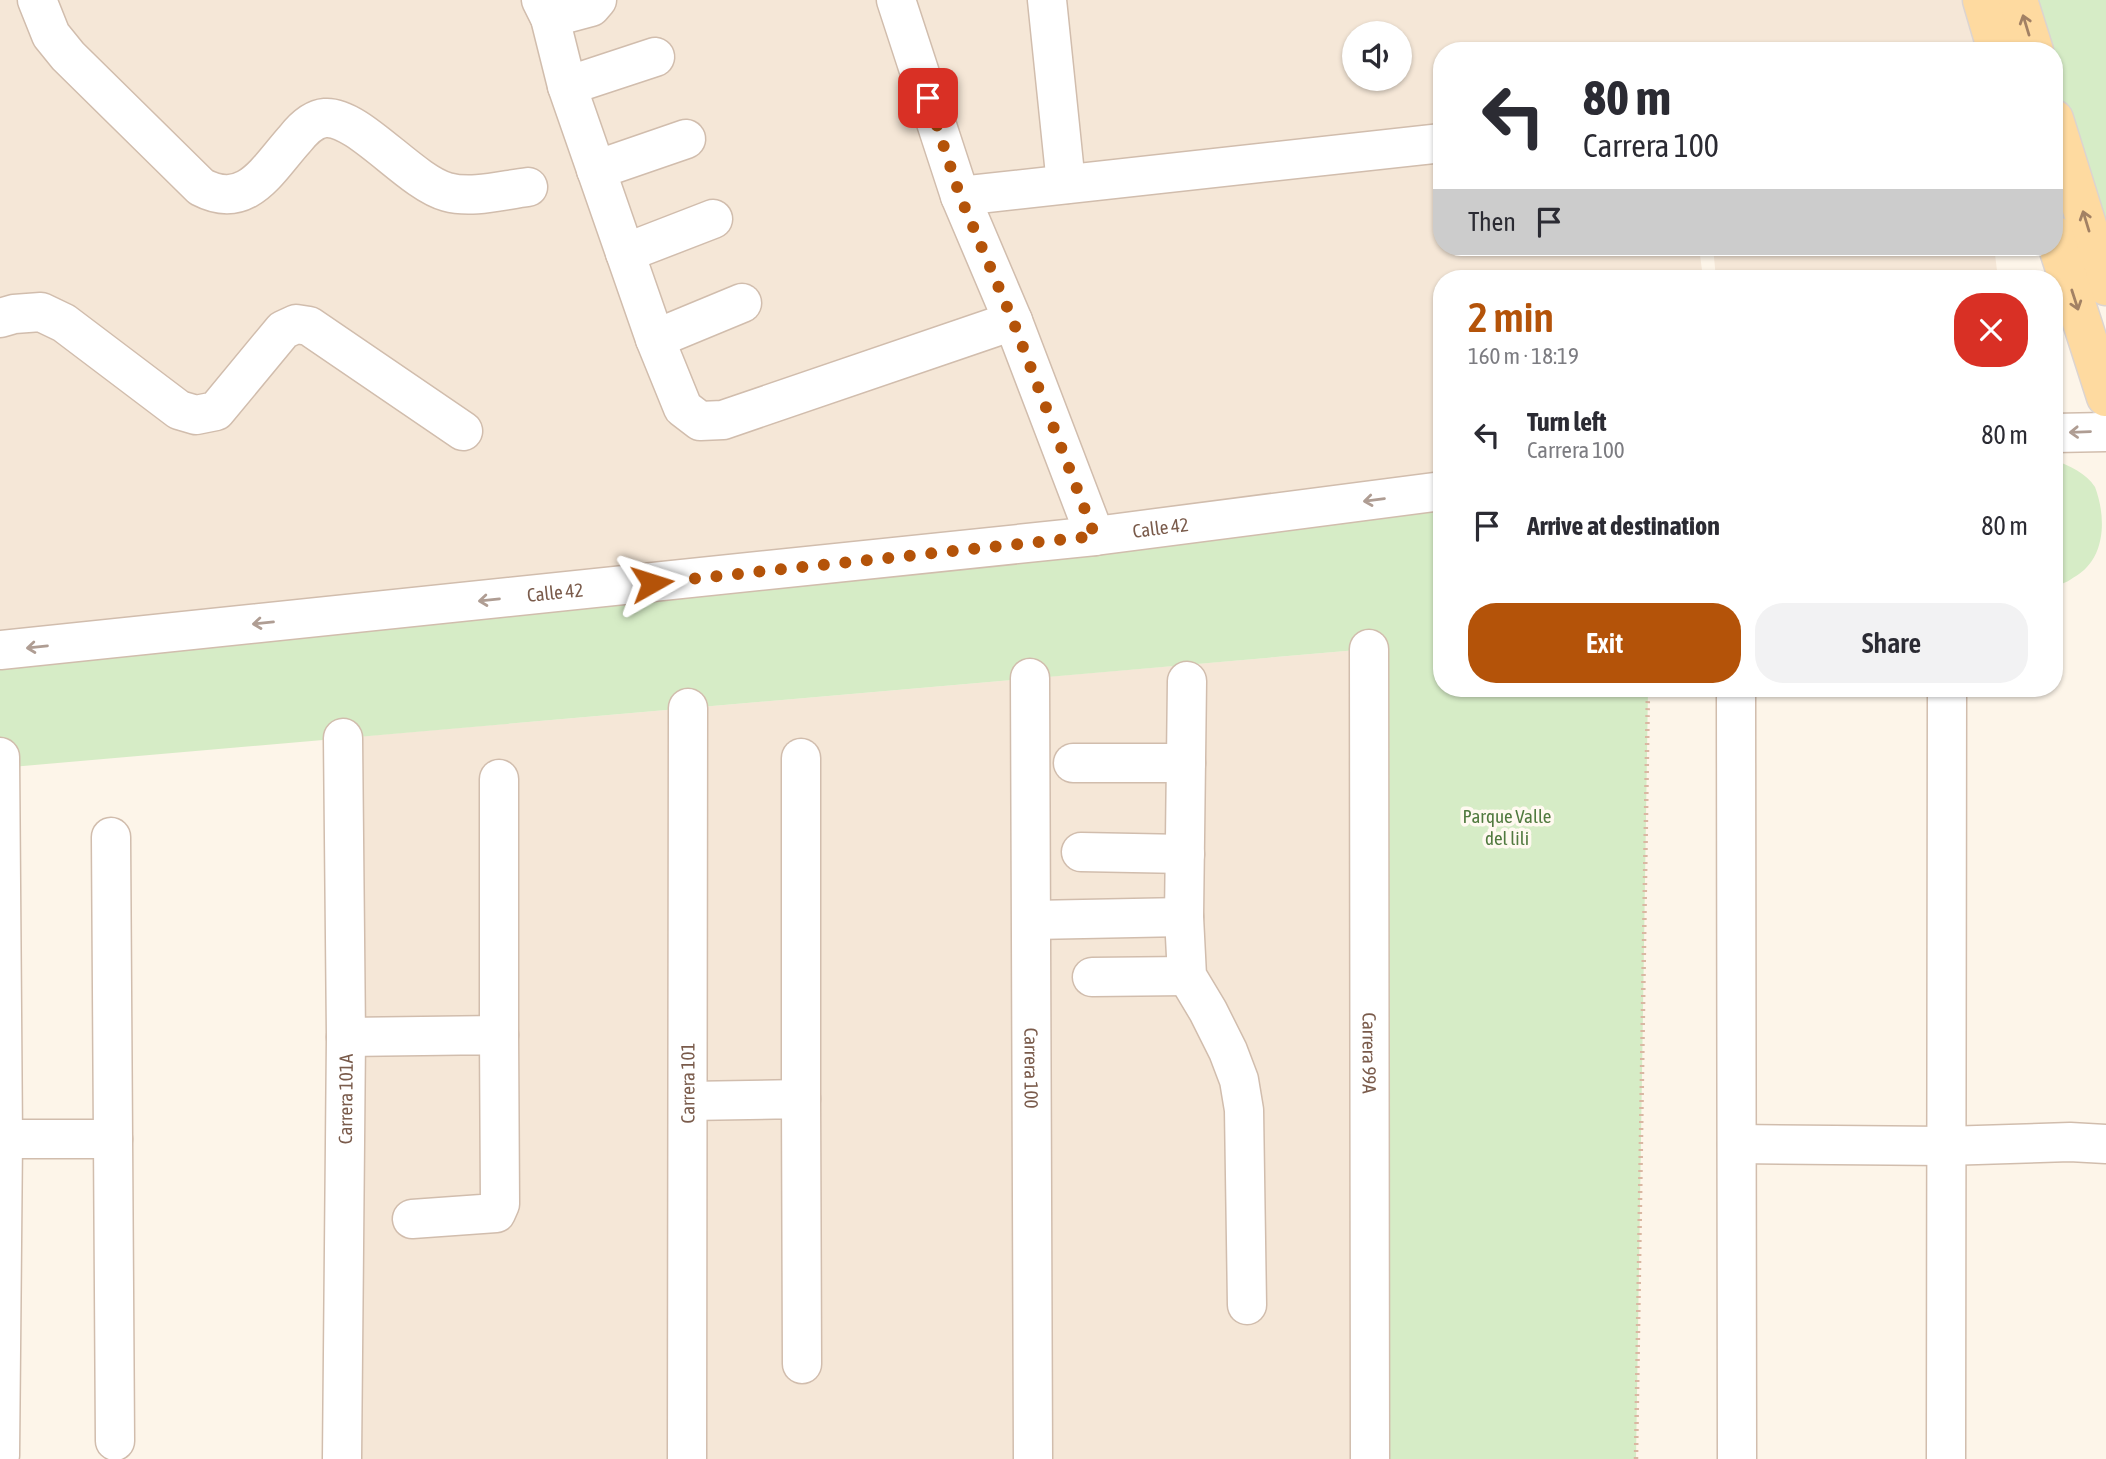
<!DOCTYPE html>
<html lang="en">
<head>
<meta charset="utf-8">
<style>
	body { margin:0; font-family:"Asap Condensed",sans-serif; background:#f2f2f3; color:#2b2b33; height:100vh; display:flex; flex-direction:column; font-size:26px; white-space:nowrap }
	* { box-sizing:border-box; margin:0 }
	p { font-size:23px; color:#7c7c81 }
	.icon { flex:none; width:38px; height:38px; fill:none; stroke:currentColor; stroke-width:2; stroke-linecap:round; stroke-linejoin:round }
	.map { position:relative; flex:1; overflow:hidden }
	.panel { position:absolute; left:1433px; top:270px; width:630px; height:427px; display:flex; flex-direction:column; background:#fff; border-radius:28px; box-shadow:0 2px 5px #0004 }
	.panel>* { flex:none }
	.guide { position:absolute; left:1433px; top:42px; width:630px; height:214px; border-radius:28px; box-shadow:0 2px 5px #0004; background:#fff; color:#2b2b33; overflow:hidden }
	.tools { position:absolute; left:1342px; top:21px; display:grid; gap:14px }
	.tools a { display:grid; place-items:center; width:70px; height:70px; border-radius:50%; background:#fff; box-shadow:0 2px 5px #0004; font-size:35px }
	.pin { position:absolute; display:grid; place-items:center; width:60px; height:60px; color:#fff; margin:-30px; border-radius:14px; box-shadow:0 4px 10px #0006 }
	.me { position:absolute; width:77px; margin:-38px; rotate:84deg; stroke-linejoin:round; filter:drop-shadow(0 0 5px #0008) }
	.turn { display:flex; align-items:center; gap:24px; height:147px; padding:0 35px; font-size:32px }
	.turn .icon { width:91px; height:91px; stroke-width:2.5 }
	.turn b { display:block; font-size:49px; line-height:60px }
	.then { display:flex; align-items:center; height:66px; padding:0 35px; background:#0003; gap:14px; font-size:26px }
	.round { display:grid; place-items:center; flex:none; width:74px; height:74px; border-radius:28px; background:#f2f2f3 }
	.headline { display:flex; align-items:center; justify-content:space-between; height:119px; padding:0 35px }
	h1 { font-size:42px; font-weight:600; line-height:52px; color:#b45309 }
	.action { display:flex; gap:14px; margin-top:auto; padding:14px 35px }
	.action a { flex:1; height:80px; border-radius:28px; background:#b45309; color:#fff; font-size:28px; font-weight:600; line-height:80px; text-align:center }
	.action a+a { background:#f2f2f3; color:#2b2b33 }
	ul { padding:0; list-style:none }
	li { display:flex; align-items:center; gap:21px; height:91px; padding:0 35px }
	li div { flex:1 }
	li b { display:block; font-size:26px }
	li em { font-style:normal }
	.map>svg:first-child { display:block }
	.residential { fill:#f5e7d7; fill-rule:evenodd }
	.green { fill:#d6ecc6 }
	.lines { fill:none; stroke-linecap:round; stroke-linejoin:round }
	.minor-casing { stroke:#d1bdad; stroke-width:41 }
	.major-casing { stroke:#dcd4d0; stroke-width:41 }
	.path { stroke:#dab7a2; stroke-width:4.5; stroke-dasharray:2 5; stroke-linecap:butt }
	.minor { stroke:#fff; stroke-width:38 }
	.major { stroke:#fedaa0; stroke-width:38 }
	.oneway { stroke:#a28164 }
	.oneway2 { stroke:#af9d93 }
	.route { stroke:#b45309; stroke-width:12; stroke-dasharray:0 21.6 }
	.labels { text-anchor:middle; stroke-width:7; stroke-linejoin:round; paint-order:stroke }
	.street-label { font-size:19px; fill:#7a5b4b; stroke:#fff9f0 }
	.park-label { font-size:19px; fill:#517a3f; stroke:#fff9f0 }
</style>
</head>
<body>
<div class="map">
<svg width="2106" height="1459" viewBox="0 0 2106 1459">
	<rect width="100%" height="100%" fill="#fdf5e9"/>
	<g class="residential">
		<path d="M 0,0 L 1982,0 L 1997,51 L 1442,51 L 1442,247 L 1699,247 L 1703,278 L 1442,278 L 1442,491 L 0,650 ZM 1354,33 L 1400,33 L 1400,79 L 1354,79 Z"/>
		<path d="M 1713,247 L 1994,247 L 1998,278 L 1716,278 Z"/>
		<path d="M 1369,649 L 1370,1459 L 342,1459 L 343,738 Z"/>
	</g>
	<g class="green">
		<path d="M 2018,0 L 2106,0 L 2106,286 L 2055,119 L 2054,51 L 2034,51 Z"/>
		<path d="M 2054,460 C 2070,466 2086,473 2095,487 C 2106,516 2106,555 2079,574 C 2071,579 2064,585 2055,585 Z"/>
		<path d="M 1442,491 L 1442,688 L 1648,688 L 1636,1459 L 1370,1459 L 1369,649 L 0,768 L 0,650 Z"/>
	</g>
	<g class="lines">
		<g class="minor-casing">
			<g id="minor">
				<path d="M 37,0 L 51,35 L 68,56 L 201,187 C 247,211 267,170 295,139 C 302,130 313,119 325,118 C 358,115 410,182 447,192 C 472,199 503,190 528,187"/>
				<path d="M 541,0 L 550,18 L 567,86 L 655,339 L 683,408 L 700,421 L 723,420 L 1013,321"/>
				<path d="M 896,0 L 960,196 L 1013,321 L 1095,536"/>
				<path d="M 1047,0 L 1066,184"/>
				<path d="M 550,18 L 591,7 L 597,0"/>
				<path d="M 567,86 L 655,57"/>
				<path d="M 596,170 L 686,139"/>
				<path d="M 960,196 L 1442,143"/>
				<path d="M 625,253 L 713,219"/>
				<path d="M 0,318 L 14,314 L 41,312 L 64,323 L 179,410 L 196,415 L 216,411 L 283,330 L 296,324 L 309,326 L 463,431"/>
				<path d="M 655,339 L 742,303"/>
				<path d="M 2054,433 L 2106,432"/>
				<path id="s1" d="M 1369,649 L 1370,1459"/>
				<path id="s2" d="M 0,650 L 1095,536 L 1442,491"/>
				<path id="s3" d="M 1030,678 L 1033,1459"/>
				<path d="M 1187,681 L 1184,917 L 1187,976 L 1208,1011 L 1228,1051 L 1239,1080 L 1244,1110 L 1247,1305"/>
				<path d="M 1736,693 L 1737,1459"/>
				<path d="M 0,757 L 3,1139 L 0,1455"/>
				<path d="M 801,758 L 801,1099"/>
				<path d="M 1073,763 L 1186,763"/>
				<path d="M 499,779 L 499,1035"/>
				<path d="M 111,837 L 115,1441"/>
				<path d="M 1081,852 L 1185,854"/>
				<path d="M 1033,920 L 1184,917"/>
				<path d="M 1092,977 L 1187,976"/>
				<path d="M 346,1037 L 499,1035 L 500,1204 L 496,1213 L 412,1219"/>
				<path d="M 688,1101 L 801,1099 L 802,1364"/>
				<path d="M 3,1139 L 113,1139"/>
				<path d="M 1737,1144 L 1945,1146 L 2070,1142 L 2106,1144"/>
				<path id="s4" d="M 342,1459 L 346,1037 L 343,738"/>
				<path id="s5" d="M 687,1459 L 688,708"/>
				<path d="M 1946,1459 L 1947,688"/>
			</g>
		</g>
		<g class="major-casing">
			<g id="major">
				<path d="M 1982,0 L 1997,51"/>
				<path d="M 2018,0 L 2034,51"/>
				<path d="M 2054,119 L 2106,286"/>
				<path d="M 2054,235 L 2106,397"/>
			</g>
		</g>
		<path class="path" d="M 1636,1459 L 1648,688"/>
		<use href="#minor" class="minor"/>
		<use href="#major" class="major"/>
	</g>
	<defs><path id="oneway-shaft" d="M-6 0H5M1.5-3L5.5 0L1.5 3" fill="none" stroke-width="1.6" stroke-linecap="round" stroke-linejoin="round" transform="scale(1.75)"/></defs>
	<g class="oneway">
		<use href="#oneway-shaft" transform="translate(2026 25) rotate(-107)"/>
		<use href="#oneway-shaft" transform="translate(2086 221) rotate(-107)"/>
		<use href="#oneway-shaft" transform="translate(2075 300) rotate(72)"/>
	</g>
	<g class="oneway2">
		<use href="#oneway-shaft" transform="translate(2080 432) rotate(178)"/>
		<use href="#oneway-shaft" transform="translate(1374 500) rotate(173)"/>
		<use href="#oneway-shaft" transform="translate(489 600) rotate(174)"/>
		<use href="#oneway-shaft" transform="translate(263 623) rotate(174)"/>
		<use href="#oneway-shaft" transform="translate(37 647) rotate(174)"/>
	</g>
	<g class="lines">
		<path class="route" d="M 652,583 L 1095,536 L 1013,321 L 960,196 L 928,98"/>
	</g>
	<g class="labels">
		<g class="street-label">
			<text dy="7" stroke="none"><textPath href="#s2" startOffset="1167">Calle 42</textPath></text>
			<text dy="7" stroke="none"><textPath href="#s2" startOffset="558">Calle 42</textPath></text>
			<text dy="7" stroke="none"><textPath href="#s1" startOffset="404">Carrera 99A</textPath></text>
			<text dy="7" stroke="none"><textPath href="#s3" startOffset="390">Carrera 100</textPath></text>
			<text dy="7" stroke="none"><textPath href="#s5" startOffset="376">Carrera 101</textPath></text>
			<text dy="7" stroke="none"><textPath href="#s4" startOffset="360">Carrera 101A</textPath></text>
		</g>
		<g class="park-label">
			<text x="1507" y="823">Parque Valle<tspan x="1507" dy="22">del lili</tspan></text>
		</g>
	</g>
</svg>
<div class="tools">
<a><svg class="icon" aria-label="sound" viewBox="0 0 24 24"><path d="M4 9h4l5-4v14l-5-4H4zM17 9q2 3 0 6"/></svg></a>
</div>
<div class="pin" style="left:928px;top:98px;background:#d93025"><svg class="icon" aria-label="arrive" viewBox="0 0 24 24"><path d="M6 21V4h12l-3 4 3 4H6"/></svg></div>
<svg class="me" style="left:652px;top:583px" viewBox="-20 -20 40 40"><path d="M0-17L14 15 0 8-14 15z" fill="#b45309" stroke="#fff" stroke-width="4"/></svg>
<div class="guide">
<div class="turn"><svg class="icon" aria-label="left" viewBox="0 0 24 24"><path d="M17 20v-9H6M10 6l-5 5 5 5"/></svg><div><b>80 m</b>Carrera 100</div></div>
<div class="then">Then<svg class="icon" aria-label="arrive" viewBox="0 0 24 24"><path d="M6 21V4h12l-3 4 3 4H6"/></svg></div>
</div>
<section class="panel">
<div class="headline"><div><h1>2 min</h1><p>160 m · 18:19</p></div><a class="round" style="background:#d93025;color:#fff"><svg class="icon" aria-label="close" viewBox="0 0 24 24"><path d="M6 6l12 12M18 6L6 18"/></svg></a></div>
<ul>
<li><svg class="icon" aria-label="left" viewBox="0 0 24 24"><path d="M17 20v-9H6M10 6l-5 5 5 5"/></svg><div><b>Turn left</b><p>Carrera 100</p></div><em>80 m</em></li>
<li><svg class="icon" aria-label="arrive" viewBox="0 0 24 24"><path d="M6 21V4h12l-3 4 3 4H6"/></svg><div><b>Arrive at destination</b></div><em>80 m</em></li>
</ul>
<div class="action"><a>Exit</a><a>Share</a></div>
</section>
</div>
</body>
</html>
